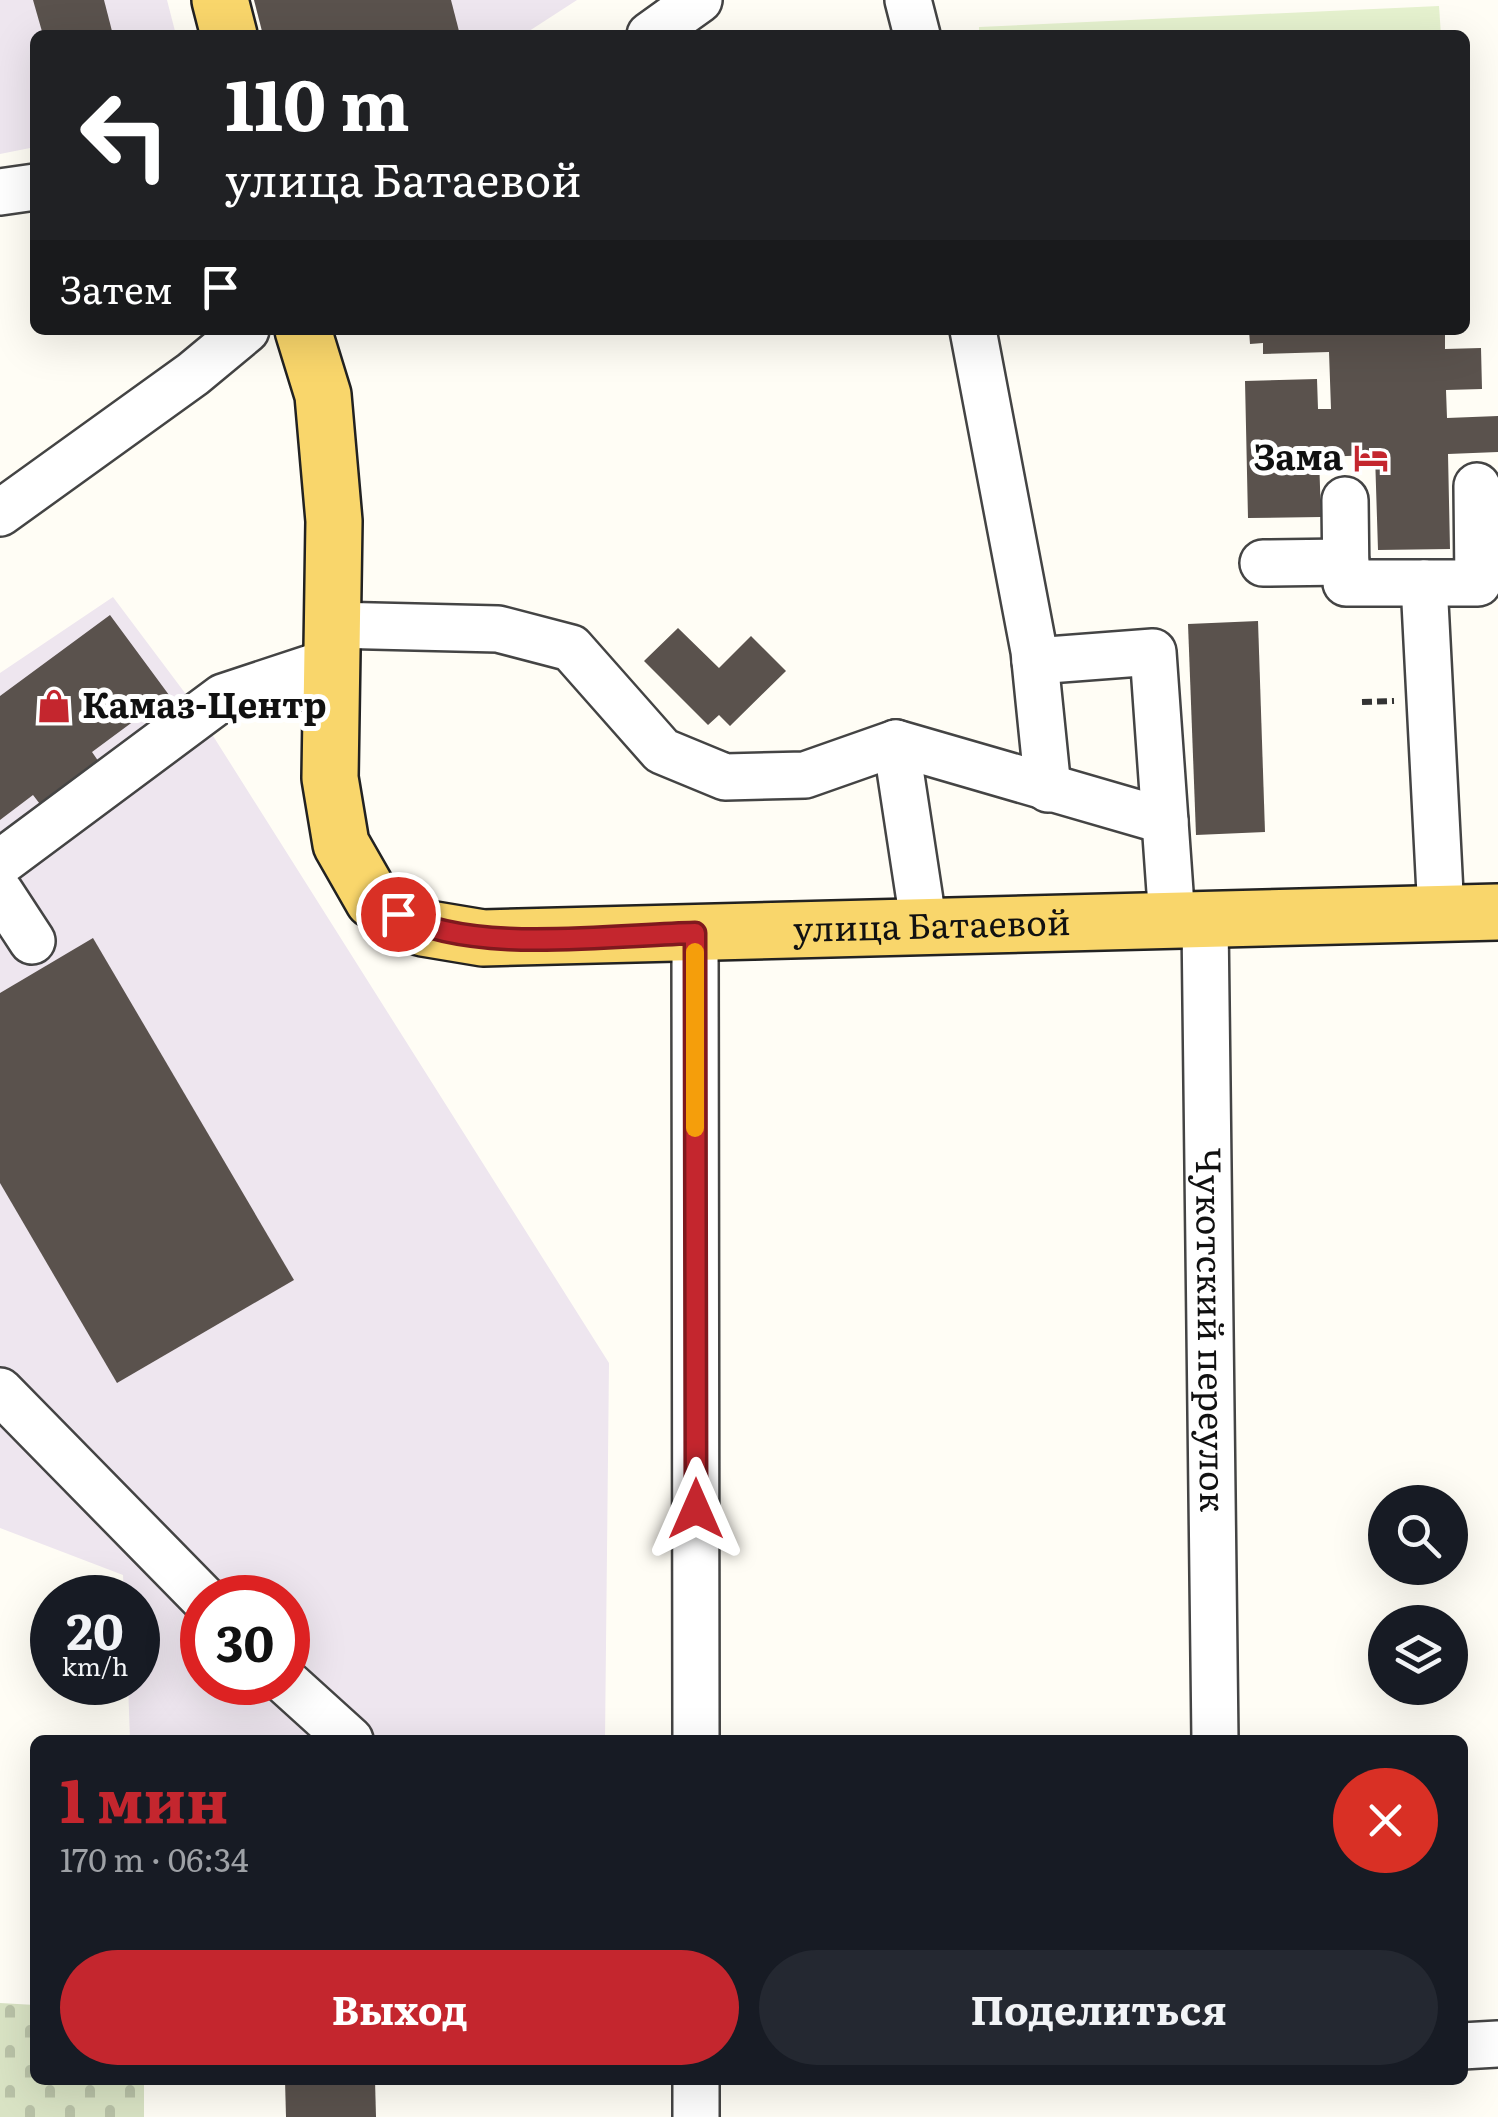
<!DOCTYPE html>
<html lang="ru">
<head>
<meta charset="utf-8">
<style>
	body { margin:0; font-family:Literata,serif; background:#242831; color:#f1f3f6; height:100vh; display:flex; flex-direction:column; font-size:38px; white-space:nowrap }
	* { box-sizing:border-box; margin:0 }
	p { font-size:32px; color:#9ea1a6 }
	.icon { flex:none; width:55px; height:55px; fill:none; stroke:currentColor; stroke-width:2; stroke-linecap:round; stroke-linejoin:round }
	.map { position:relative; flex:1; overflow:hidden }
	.sheet { position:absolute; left:30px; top:1735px; width:1438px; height:350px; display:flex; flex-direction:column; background:#171b24; border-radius:15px; box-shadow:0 10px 40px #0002 }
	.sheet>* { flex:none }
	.top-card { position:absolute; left:30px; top:30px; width:1440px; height:305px; border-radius:15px; box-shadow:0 10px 40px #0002; background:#202124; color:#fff; overflow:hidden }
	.tools { position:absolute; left:1368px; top:1485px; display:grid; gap:20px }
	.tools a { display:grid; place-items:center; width:100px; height:100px; border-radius:50%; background:#171b24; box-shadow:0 10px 40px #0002; font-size:50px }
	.speed { position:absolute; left:30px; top:1575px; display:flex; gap:20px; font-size:50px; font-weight:700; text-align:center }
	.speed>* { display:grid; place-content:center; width:130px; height:130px; border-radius:50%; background:#171b24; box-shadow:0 10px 40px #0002; line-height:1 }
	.speed small { font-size:25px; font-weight:400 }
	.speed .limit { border:15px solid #d22; background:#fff; color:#111 }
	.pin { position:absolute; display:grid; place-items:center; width:85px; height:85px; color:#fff; margin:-42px; border:5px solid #fff; border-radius:50%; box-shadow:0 2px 10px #0007 }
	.me { position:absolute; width:110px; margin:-55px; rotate:0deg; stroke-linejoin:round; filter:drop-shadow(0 0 8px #0008) }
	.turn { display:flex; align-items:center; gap:35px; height:210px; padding:0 30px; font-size:45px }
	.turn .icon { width:130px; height:130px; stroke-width:2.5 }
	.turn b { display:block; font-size:70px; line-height:85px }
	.then { display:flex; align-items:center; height:95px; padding:0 30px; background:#0003; gap:20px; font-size:38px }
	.round { display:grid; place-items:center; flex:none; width:105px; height:105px; border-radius:52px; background:#242831 }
	.headline { display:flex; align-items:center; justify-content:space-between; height:170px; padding:0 30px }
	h1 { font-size:60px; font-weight:700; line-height:75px; color:#c4262e }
	.primary-button { display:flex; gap:20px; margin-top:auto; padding:20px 30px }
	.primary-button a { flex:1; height:115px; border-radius:60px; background:#c4262e; color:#fff; font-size:40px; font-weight:700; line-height:115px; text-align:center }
	.primary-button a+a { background:#242831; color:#f1f3f6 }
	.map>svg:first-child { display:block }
	.industrial { fill:#eee6ef; fill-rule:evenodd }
	.cemetery { fill:url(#cemetery-stones) }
	.pitch { fill:#e6f2cf }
	.building { fill:#5a524d }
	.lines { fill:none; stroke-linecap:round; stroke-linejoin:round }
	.minor-casing { stroke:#444; stroke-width:50 }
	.major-casing { stroke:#222; stroke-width:60 }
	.path { stroke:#333; stroke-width:6; stroke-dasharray:10 5; stroke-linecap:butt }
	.minor { stroke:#fff; stroke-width:45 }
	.major { stroke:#f9d66b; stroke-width:55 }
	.route-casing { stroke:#7f191e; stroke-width:25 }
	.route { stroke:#c4262e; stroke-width:18 }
	.slow { stroke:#f59e0b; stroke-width:18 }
	.labels { text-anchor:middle; stroke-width:10; stroke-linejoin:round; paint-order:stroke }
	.poi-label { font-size:35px; font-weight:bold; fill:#111; stroke:#fff; text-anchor:end }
	.street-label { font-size:35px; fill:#111; stroke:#fff }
</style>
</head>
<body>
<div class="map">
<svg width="1498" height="2117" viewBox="0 0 1498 2117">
	<defs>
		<pattern id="cemetery-stones" width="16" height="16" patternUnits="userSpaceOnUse" patternTransform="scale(2.5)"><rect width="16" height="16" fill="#d9e3c4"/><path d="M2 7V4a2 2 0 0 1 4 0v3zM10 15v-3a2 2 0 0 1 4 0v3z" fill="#b9c2a7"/></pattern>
	</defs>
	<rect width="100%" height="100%" fill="#fffdf5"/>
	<g class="industrial">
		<path d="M 0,0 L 167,0 L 176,35 L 35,35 L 35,147 L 0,154 Z"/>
		<path d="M 254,0 L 577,0 L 523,35 L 263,35 Z"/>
		<path d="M 113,597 L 191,701 L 609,1363 L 605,1740 L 130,1740 L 128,1683 L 138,1682 L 138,1598 L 124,1597 L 123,1575 L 0,1528 L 0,673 ZM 202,1598 L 288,1598 L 288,1682 L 202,1682 Z"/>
	</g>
	<path class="cemetery" d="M 0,2003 L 35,2005 L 35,2080 L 144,2080 L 144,2117 L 0,2117 Z"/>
	<path class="pitch" d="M 1439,6 L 1441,35 L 979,35 L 979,27 Z"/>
	<g class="building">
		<path d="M 33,0 L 104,0 L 113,35 L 43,35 Z"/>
		<path d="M 254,0 L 451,0 L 460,35 L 263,35 Z"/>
		<path d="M 1249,330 L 1445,330 L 1445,349 L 1481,348 L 1482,389 L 1446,390 L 1447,418 L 1498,416 L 1498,452 L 1448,454 L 1450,549 L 1378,550 L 1375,455 L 1319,457 L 1321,517 L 1248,518 L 1245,381 L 1317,379 L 1318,409 L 1331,409 L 1329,352 L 1263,354 L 1263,343 L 1250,344 Z"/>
		<path d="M 110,615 L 169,695 L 92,752 L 101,765 L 43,808 L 33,795 L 0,820 L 0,696 Z"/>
		<path d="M 1258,621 L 1265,832 L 1196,835 L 1188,624 Z"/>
		<path d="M 678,628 L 719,668 L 751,636 L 786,671 L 730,726 L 719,715 L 708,725 L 644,661 Z"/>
		<path d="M 93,938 L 294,1280 L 117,1383 L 0,1183 L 0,993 Z"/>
		<path d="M 285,2080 L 375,2080 L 376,2117 L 286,2117 Z"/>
	</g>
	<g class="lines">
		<g class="minor-casing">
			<g id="minor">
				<path d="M 908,0 L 917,35"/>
				<path d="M 650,35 L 699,0"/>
				<path d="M 0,192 L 35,187"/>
				<path d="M 973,330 L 1034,651 L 1048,789"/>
				<path d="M 1345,500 L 1346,583 L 1478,583 L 1477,486"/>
				<path d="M 0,513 L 193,374 L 246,330"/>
				<path d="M 1263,563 L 1346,562"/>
				<path d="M 1424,583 L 1441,913"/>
				<path d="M 332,625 L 498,629 L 571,648 L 662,751 L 725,777 L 805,775 L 896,743 L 1165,821"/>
				<path d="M 1035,661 L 1153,652 L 1172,920"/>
				<path d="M 896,743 L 924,927"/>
				<path d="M 0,863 L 223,697 L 332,661"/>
				<path d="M 0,892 L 32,941"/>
				<path id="s1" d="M 1205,920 L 1215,1740"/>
				<path d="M 695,933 L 696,1740"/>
				<path d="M 0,1391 L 203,1598"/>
				<path d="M 286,1682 L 350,1740"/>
				<path d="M 1462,2046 L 1498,2044"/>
				<path d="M 696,2080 L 696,2117"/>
			</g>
		</g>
		<g class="major-casing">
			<g id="major">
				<path d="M 220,0 L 229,35"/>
				<path id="s2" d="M 303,330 L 323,395 L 334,521 L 330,778 L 341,844 L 373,900 L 423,928 L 483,938 L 1498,912"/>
			</g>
		</g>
		<path class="path" d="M 1362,702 L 1394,701"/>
		<use href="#minor" class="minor"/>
		<use href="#major" class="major"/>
	</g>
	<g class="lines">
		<g class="route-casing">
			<path id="route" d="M 398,914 C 470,955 611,935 695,933 L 696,1509"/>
		</g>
		<use href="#route" class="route"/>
		<path class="slow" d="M 695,952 L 695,1128"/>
	</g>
	<defs>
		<g id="hotel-bare" transform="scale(2.7)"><path d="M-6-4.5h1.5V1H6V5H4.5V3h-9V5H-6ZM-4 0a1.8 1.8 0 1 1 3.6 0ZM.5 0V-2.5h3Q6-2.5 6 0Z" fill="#c4262e" stroke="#fff" stroke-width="2.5" paint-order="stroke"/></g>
		<g id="shop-bare" transform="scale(2.7)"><path d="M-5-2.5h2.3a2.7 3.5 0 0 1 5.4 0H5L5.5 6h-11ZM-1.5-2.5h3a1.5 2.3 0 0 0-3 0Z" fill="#c4262e" stroke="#fff" stroke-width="2.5" paint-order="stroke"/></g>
	</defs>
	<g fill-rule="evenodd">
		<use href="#hotel-bare" x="1371" y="458"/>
		<use href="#shop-bare" x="54" y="706"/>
	</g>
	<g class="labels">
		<g class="poi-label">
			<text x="1343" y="470">Зама</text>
			<text x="82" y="718" text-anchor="start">Камаз-Центр</text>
		</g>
		<g class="street-label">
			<text dy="12" stroke="none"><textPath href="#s2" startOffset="1150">улица Батаевой</textPath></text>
			<text dy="12" stroke="none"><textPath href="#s1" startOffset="410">Чукотский переулок</textPath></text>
		</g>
	</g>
</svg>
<div class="tools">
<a><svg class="icon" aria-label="search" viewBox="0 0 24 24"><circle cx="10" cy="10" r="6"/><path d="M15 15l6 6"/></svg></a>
<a><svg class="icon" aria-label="layers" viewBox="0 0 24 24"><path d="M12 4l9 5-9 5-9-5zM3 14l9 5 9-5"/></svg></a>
</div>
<div class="speed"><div>20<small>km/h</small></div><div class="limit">30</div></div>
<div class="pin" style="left:398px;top:914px;background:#d93025"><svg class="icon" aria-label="arrive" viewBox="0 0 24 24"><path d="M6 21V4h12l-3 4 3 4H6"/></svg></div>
<svg class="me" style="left:696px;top:1509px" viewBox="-20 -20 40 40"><path d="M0-17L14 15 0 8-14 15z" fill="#c4262e" stroke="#fff" stroke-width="4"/></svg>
<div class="top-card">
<div class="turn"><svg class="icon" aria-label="left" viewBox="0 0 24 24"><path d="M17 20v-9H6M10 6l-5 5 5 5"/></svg><div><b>110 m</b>улица Батаевой</div></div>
<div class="then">Затем<svg class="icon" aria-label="arrive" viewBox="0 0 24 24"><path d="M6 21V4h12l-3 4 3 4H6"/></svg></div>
</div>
<section class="sheet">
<div class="headline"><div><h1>1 мин</h1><p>170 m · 06:34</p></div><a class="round" style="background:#d93025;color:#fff"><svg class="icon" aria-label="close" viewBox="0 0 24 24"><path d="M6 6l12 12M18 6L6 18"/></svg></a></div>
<div class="primary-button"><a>Выход</a><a>Поделиться</a></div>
</section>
</div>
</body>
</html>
